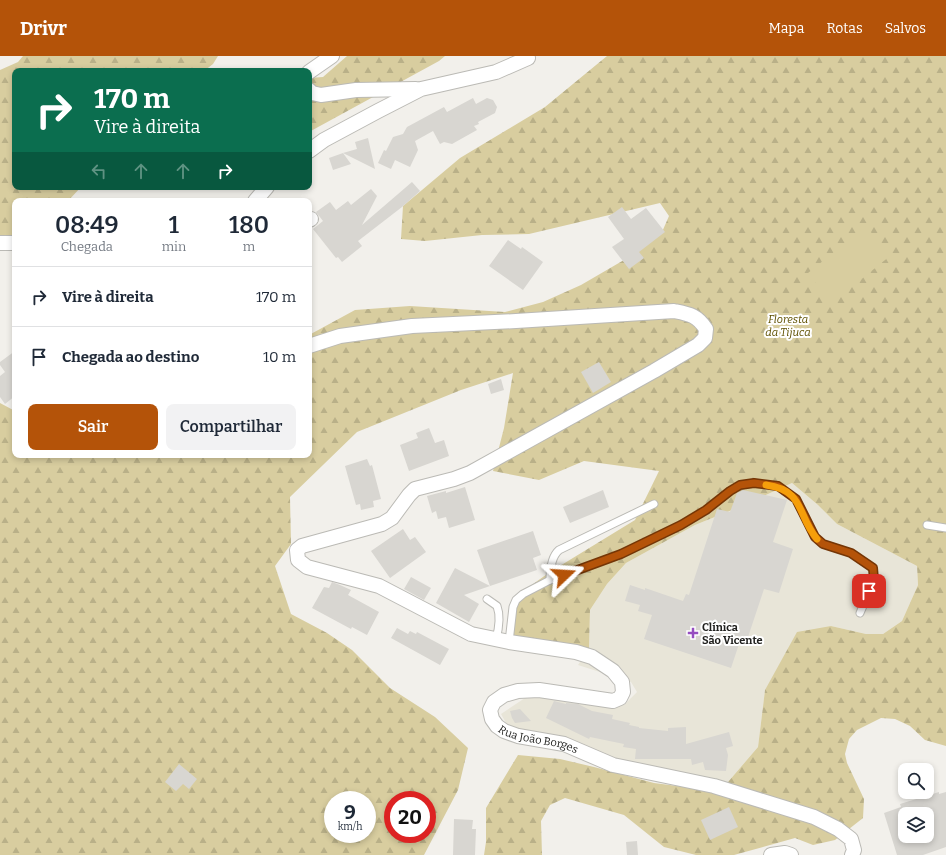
<!DOCTYPE html>
<html lang="pt">
<head>
<meta charset="utf-8">
<style>
	body { margin:0; font-family:Bitter,serif; background:#f2f2f3; color:#1f2937; height:100vh; display:flex; flex-direction:column; font-size:15px; white-space:nowrap }
	* { box-sizing:border-box; margin:0 }
	p { font-size:13px; color:#747a83 }
	.icon { flex:none; width:22px; height:22px; fill:none; stroke:currentColor; stroke-width:2; stroke-linecap:round; stroke-linejoin:round }
	.map { position:relative; flex:1; overflow:hidden }
	.drawer { position:absolute; left:12px; top:142px; width:300px; height:260px; display:flex; flex-direction:column; background:#fff; border-radius:8px; box-shadow:0 2px 6px #0003 }
	.drawer>* { flex:none }
	.hud { position:absolute; left:12px; top:12px; width:300px; height:122px; border-radius:8px; box-shadow:0 2px 6px #0003; background:#0b6e4f; color:#fff; overflow:hidden }
	.controls { position:absolute; left:898px; top:707px; display:grid; gap:8px }
	.controls a { display:grid; place-items:center; width:36px; height:36px; border-radius:8px; background:#fff; box-shadow:0 2px 6px #0003; font-size:20px }
	.speed { position:absolute; left:324px; top:735px; display:flex; gap:8px; font-size:20px; font-weight:700; text-align:center }
	.speed>* { display:grid; place-content:center; width:52px; height:52px; border-radius:50%; background:#fff; box-shadow:0 2px 6px #0003; line-height:1 }
	.speed small { font-size:10px; font-weight:400 }
	.speed .limit { border:6px solid #d22; background:#fff; color:#111 }
	.pin { position:absolute; display:grid; place-items:center; width:34px; height:34px; color:#fff; margin:-17px; border-radius:8px; box-shadow:0 2px 6px #0006 }
	.me { position:absolute; width:44px; margin:-22px; rotate:70deg; stroke-linejoin:round; filter:drop-shadow(0 0 3px #0008) }
	.turn { display:flex; align-items:center; gap:14px; height:84px; padding:0 16px; font-size:18px }
	.turn .icon { width:52px; height:52px; stroke-width:2.5 }
	.turn b { display:block; font-size:28px; line-height:34px }
	.lanes { display:flex; align-items:center; height:38px; padding:0 16px; background:#0003; justify-content:center; gap:20px; direction:ltr }
	.lanes .off { opacity:.35 }
	.eta { display:flex; justify-content:space-evenly; align-items:center; height:68px; text-align:center }
	.eta b { font-size:24px; font-weight:600; line-height:28px }
	.action { display:flex; gap:8px; margin-top:auto; padding:8px 16px }
	.action a { flex:1; height:46px; border-radius:8px; background:#b45309; color:#fff; font-size:16px; font-weight:600; line-height:46px; text-align:center }
	.action a+a { background:#f2f2f3; color:#1f2937 }
	ul { padding:0; list-style:none }
	li { display:flex; align-items:center; gap:12px; height:60px; padding:0 16px; border-top:1px solid #e0e1e3 }
	li div { flex:1 }
	li b { display:block; font-size:15px }
	li em { font-style:normal }
	header { display:flex; align-items:center; gap:24px; box-sizing:border-box; height:56px; padding:0 20px; background:#b45309; color:#fff }
	header strong { font-size:19px }
	nav { display:flex; gap:22px; margin-inline-start:auto; font-size:14px }
	.map>svg:first-child { display:block }
	.built { fill:#e8e5d8 }
	.forest { fill:url(#forest-firs); fill-rule:evenodd }
	.pitch { fill:#d8cd9f }
	.building { fill:#d8d6d1; fill-rule:evenodd }
	.lines { fill:none; stroke-linecap:round; stroke-linejoin:round }
	.lane-casing { stroke:#bbbab5; stroke-width:9 }
	.street-casing { stroke:#bbbab5; stroke-width:16 }
	.lane { stroke:#fff; stroke-width:7 }
	.street { stroke:#fff; stroke-width:14 }
	.route-casing { stroke:#753606; stroke-width:10 }
	.route { stroke:#b45309; stroke-width:7 }
	.slow { stroke:#f59e0b; stroke-width:7 }
	.poi-dot { fill:#954dc0; stroke:#fff; stroke-width:1.5 }
	.labels { text-anchor:middle; stroke-width:4; stroke-linejoin:round; paint-order:stroke }
	.park-label { font-size:11px; font-style:italic; fill:#5f5001; stroke:#fff }
	.poi-label { font-size:11px; font-weight:bold; fill:#21211f; stroke:#fff; text-anchor:start }
	.street-label { font-size:11px; fill:#21211f; stroke:#fff }
</style>
</head>
<body>
<header>
<strong>Drivr</strong>
<nav><a>Mapa</a><a>Rotas</a><a>Salvos</a></nav>
</header>
<div class="map">
<svg width="946" height="799" viewBox="0 0 946 799">
	<defs>
		<pattern id="forest-firs" width="22" height="20" patternUnits="userSpaceOnUse"><rect width="22" height="20" fill="#d8cd9f"/><path d="M5 1l3.5 6h-7zM16 11l3.5 6h-7z" fill="#b9b088"/></pattern>
	</defs>
	<rect width="100%" height="100%" fill="#f2f0eb"/>
	<path class="built" d="M 792,427 L 818,449 L 837,468 L 917,510 L 918,529 L 902,565 L 883,578 L 866,578 L 831,570 L 765,634 L 758,691 L 728,726 L 689,720 L 516,685 L 501,658 L 540,632 L 624,649 L 637,636 L 631,626 L 578,609 L 589,593 L 590,554 L 607,528 L 626,507 L 695,469 L 737,452 Z"/>
	<g class="forest">
		<path d="M 23,0 L 218,0 L 213,8 L 204,15 L 15,15 L 15,131 L 81,131 L 68,145 L 15,145 L 15,181 L 0,189 L 0,14 L 18,6 Z"/>
		<path d="M 347,0 L 445,0 L 439,5 L 309,76 L 309,22 L 323,21 Z"/>
		<path d="M 607,0 L 946,0 L 946,690 L 925,684 L 910,670 L 895,663 L 881,662 L 857,674 L 849,683 L 845,698 L 847,707 L 864,743 L 863,762 L 835,784 L 813,789 L 795,782 L 734,799 L 696,799 L 664,791 L 624,759 L 565,742 L 550,749 L 541,765 L 542,799 L 484,799 L 486,786 L 486,752 L 518,699 L 560,703 L 594,711 L 654,727 L 700,733 L 728,726 L 758,691 L 765,634 L 797,576 L 831,570 L 866,578 L 883,578 L 902,565 L 918,529 L 917,510 L 837,468 L 818,449 L 792,427 L 737,452 L 695,469 L 626,507 L 607,528 L 590,554 L 589,593 L 552,594 L 512,579 L 519,538 L 550,516 L 635,464 L 659,415 L 584,405 L 539,424 L 493,415 L 504,372 L 513,317 L 461,334 L 357,376 L 290,441 L 291,488 L 275,510 L 291,558 L 327,577 L 352,594 L 390,632 L 435,661 L 468,692 L 458,734 L 424,799 L 0,799 L 0,347 L 15,355 L 15,399 L 309,399 L 309,279 L 355,254 L 410,250 L 505,256 L 543,246 L 581,229 L 636,197 L 662,176 L 669,160 L 660,147 L 529,178 L 482,179 L 425,185 L 401,183 L 403,150 L 460,102 L 545,51 ZM 333,744 L 367,744 L 367,778 L 333,778 ZM 393,744 L 427,744 L 427,778 L 393,778 Z"/>
	</g>
	<path class="pitch" d="M 866,170 L 890,200 L 832,247 L 808,217 Z"/>
	<g class="building">
		<path d="M 473,42 L 476,48 L 487,42 L 493,44 L 497,51 L 495,57 L 478,66 L 479,68 L 474,70 L 477,74 L 452,88 L 444,86 L 440,88 L 433,75 L 415,85 L 418,94 L 410,111 L 395,104 L 391,113 L 378,107 L 384,94 L 386,95 L 393,81 L 403,78 L 407,71 L 444,51 L 447,56 Z"/>
		<path d="M 368,82 L 375,113 L 343,97 L 357,93 L 355,86 Z"/>
		<path d="M 343,97 L 351,108 L 333,114 L 329,102 Z"/>
		<path d="M 412,126 L 420,135 L 402,151 L 358,185 L 362,190 L 342,206 L 338,201 L 336,202 L 313,173 L 323,165 L 316,156 L 330,146 L 336,154 L 348,145 L 351,149 L 371,133 L 377,140 L 362,169 Z"/>
		<path d="M 622,151 L 631,163 L 646,152 L 665,176 L 639,196 L 644,202 L 629,213 L 612,191 L 624,183 L 608,161 Z"/>
		<path d="M 508,184 L 521,193 L 522,191 L 543,206 L 523,234 L 489,210 Z"/>
		<path d="M 15,295 L 15,340 L 5,348 L 0,341 L 0,320 L 5,316 L 0,309 L 0,306 Z"/>
		<path d="M 599,306 L 611,326 L 593,337 L 581,316 Z"/>
		<path d="M 501,323 L 504,334 L 491,338 L 488,328 Z"/>
		<path d="M 429,372 L 435,387 L 444,384 L 449,400 L 409,415 L 400,389 L 418,382 L 416,377 Z"/>
		<path d="M 367,403 L 370,410 L 372,409 L 381,443 L 373,445 L 374,451 L 361,454 L 360,448 L 356,449 L 345,410 Z"/>
		<path d="M 465,431 L 475,464 L 449,472 L 446,461 L 438,463 L 436,455 L 432,457 L 427,440 L 446,435 L 446,437 Z"/>
		<path d="M 603,434 L 609,451 L 570,467 L 563,451 Z"/>
		<path d="M 743,434 L 787,444 L 773,486 L 793,493 L 779,537 L 764,533 L 746,587 L 740,585 L 731,612 L 644,583 L 652,559 L 638,555 L 640,549 L 625,545 L 630,529 L 645,534 L 645,532 L 683,545 L 686,538 L 689,539 L 717,453 L 730,456 L 737,437 Z"/>
		<path d="M 403,473 L 410,484 L 415,481 L 426,496 L 390,522 L 371,495 Z"/>
		<path d="M 533,475 L 541,499 L 533,502 L 537,514 L 490,530 L 477,494 Z"/>
		<path d="M 455,512 L 490,530 L 464,539 L 479,548 L 469,566 L 436,547 Z"/>
		<path d="M 411,521 L 431,532 L 424,544 L 404,533 Z"/>
		<path d="M 332,526 L 340,529 L 351,534 L 348,539 L 379,556 L 367,579 L 352,571 L 351,573 L 312,552 L 324,531 L 329,532 Z"/>
		<path d="M 397,572 L 408,578 L 410,575 L 416,578 L 417,576 L 449,593 L 440,609 L 391,582 Z"/>
		<path d="M 554,645 L 566,648 L 566,647 L 578,648 L 592,655 L 613,659 L 612,663 L 630,667 L 629,669 L 639,671 L 639,672 L 668,675 L 668,672 L 686,671 L 686,688 L 729,676 L 733,690 L 726,692 L 728,699 L 726,715 L 705,714 L 703,706 L 692,709 L 691,703 L 635,703 L 636,693 L 623,691 L 624,688 L 590,681 L 589,683 L 546,662 Z"/>
		<path d="M 520,653 L 531,665 L 515,667 L 512,662 L 510,655 Z"/>
		<path d="M 179,708 L 197,723 L 189,733 L 183,728 L 176,735 L 165,726 Z"/>
		<path d="M 939,736 L 939,738 L 946,736 L 946,791 L 923,799 L 897,799 L 884,757 L 901,751 L 900,748 ZM 905,758 L 927,758 L 927,780 L 905,780 Z"/>
		<path d="M 729,751 L 738,771 L 710,784 L 701,764 Z"/>
		<path d="M 454,763 L 473,764 L 472,773 L 476,773 L 475,799 L 453,799 Z"/>
		<path d="M 637,785 L 638,799 L 627,799 L 626,786 Z"/>
	</g>
	<g class="lines">
		<g class="lane-casing">
			<g id="lane">
				<path d="M 927,469 L 946,472"/>
				<path d="M 550,524 C 550,514 551,501 559,494 L 654,448"/>
				<path d="M 487,543 L 497,550 C 501,561 499,572 496,583"/>
				<path d="M 509,586 L 513,551 L 516,544 L 523,538 L 550,524 L 621,498 L 681,469 L 707,454 L 730,435 L 740,429 L 754,427 L 779,431 L 796,443 L 815,481 L 823,488 L 851,497 L 873,512 L 874,524 L 860,557"/>
			</g>
		</g>
		<g class="street-casing">
			<g id="street">
				<path d="M 309,16 L 332,0"/>
				<path d="M 309,34 L 312,37 L 321,39 L 356,34 L 416,33"/>
				<path d="M 309,95 L 324,84 L 378,55 L 421,33 L 496,16 L 528,2"/>
				<path d="M 255,145 L 267,131"/>
				<path d="M 309,164 L 311,163"/>
				<path d="M 0,187 L 15,187"/>
				<path id="s1" d="M 309,290 L 340,280 L 412,270 L 516,265 L 674,255 C 689,258 697,259 706,273 L 705,282 L 698,289 L 654,315 L 470,417 L 454,423 L 415,433 L 409,439 L 392,462 L 382,468 L 302,490 L 297,494 L 298,504 L 307,511 L 379,530 L 471,578 L 509,586 L 576,596 L 592,601 L 613,615 L 622,626 L 623,636 L 620,642 L 613,645 L 539,634 L 518,635 L 504,639 L 494,646 L 490,654 L 492,663 L 497,670 L 504,675 L 518,680 L 564,688 L 613,709 L 714,730 L 814,761 L 838,773 L 851,783 L 854,794 L 852,799"/>
				<path d="M 771,799 L 785,797 L 791,799"/>
			</g>
		</g>
		<use href="#lane" class="lane"/>
		<use href="#street" class="street"/>
	</g>
	<g class="lines">
		<g class="route-casing">
			<path id="route" d="M 564,519 L 621,498 L 681,469 L 706,454 L 730,435 L 740,429 L 754,427 L 778,430 L 796,443 L 815,481 L 823,488 L 851,497 L 873,512 L 874,524 L 869,535"/>
		</g>
		<use href="#route" class="route"/>
		<path class="slow" d="M 766,429 C 805,434 797,460 817,483"/>
	</g>
	<path class="poi-dot" d="M691 571h4v4h4v4h-4v4h-4v-4h-4v-4h4z"/>
	<g class="labels">
		<g class="park-label">
			<text x="788" y="267">Floresta<tspan x="788" dy="13">da Tijuca</tspan></text>
		</g>
		<g class="poi-label">
			<text x="702" y="575">Clínica<tspan x="702" dy="13">São Vicente</tspan></text>
		</g>
		<g class="street-label">
			<text dy="4" stroke="none"><textPath href="#s1" startOffset="1462">Rua João Borges</textPath></text>
		</g>
	</g>
</svg>
<div class="controls">
<a><svg class="icon" aria-label="search" viewBox="0 0 24 24"><circle cx="10" cy="10" r="6"/><path d="M15 15l6 6"/></svg></a>
<a><svg class="icon" aria-label="layers" viewBox="0 0 24 24"><path d="M12 4l9 5-9 5-9-5zM3 14l9 5 9-5"/></svg></a>
</div>
<div class="speed"><div>9<small>km/h</small></div><div class="limit">20</div></div>
<div class="pin" style="left:869px;top:535px;background:#d93025"><svg class="icon" aria-label="arrive" viewBox="0 0 24 24"><path d="M6 21V4h12l-3 4 3 4H6"/></svg></div>
<svg class="me" style="left:564px;top:519px" viewBox="-20 -20 40 40"><path d="M0-17L14 15 0 8-14 15z" fill="#b45309" stroke="#fff" stroke-width="4"/></svg>
<div class="hud">
<div class="turn"><svg class="icon" aria-label="right" viewBox="0 0 24 24"><path d="M7 20v-9h11M14 6l5 5-5 5"/></svg><div><b>170 m</b>Vire à direita</div></div>
<div class="lanes"><svg class="icon off" aria-label="left" viewBox="0 0 24 24"><path d="M17 20v-9H6M10 6l-5 5 5 5"/></svg><svg class="icon off" aria-label="ahead" viewBox="0 0 24 24"><path d="M12 20V5M6 11l6-6 6 6"/></svg><svg class="icon off" aria-label="ahead" viewBox="0 0 24 24"><path d="M12 20V5M6 11l6-6 6 6"/></svg><svg class="icon" aria-label="right" viewBox="0 0 24 24"><path d="M7 20v-9h11M14 6l5 5-5 5"/></svg></div>
</div>
<section class="drawer">
<div class="eta">
<div><b>08:49</b><p>Chegada</p></div>
<div><b>1</b><p>min</p></div>
<div><b>180</b><p>m</p></div>
</div>
<ul>
<li><svg class="icon" aria-label="right" viewBox="0 0 24 24"><path d="M7 20v-9h11M14 6l5 5-5 5"/></svg><div><b>Vire à direita</b></div><em>170 m</em></li>
<li><svg class="icon" aria-label="arrive" viewBox="0 0 24 24"><path d="M6 21V4h12l-3 4 3 4H6"/></svg><div><b>Chegada ao destino</b></div><em>10 m</em></li>
</ul>
<div class="action"><a>Sair</a><a>Compartilhar</a></div>
</section>
</div>
</body>
</html>
